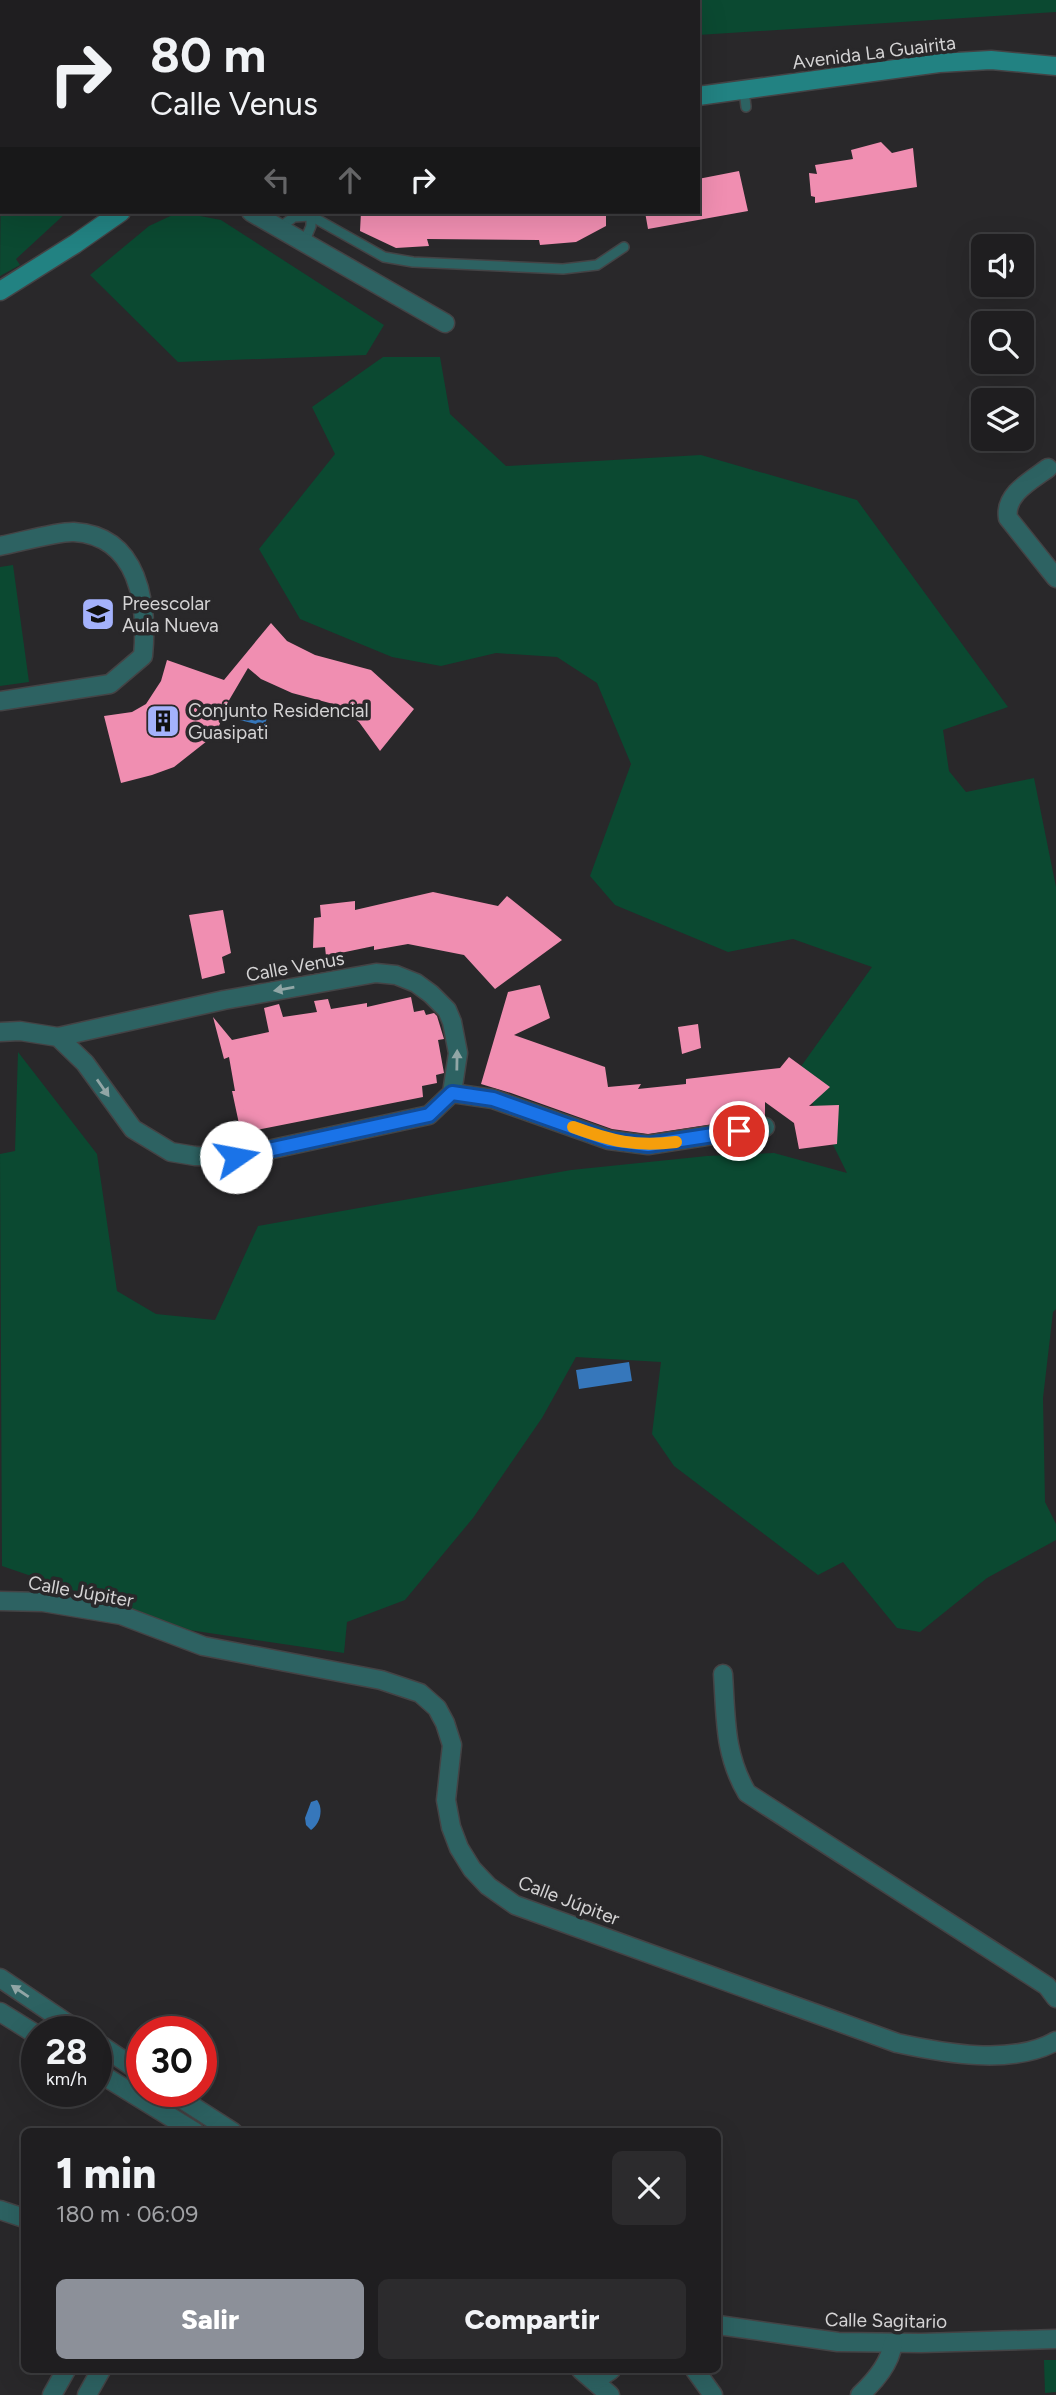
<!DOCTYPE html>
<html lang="es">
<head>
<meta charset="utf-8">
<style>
	body { margin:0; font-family:Figtree,sans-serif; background:#2c2b2d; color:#f1f3f6; height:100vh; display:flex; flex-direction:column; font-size:26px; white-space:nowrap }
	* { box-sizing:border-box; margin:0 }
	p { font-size:23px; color:#a1a2a5 }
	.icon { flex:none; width:38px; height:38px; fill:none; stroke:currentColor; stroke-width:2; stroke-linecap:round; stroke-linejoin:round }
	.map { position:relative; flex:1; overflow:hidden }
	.details { position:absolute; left:21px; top:2128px; width:700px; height:245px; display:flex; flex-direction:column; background:#1f1e20; border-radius:10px; box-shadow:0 7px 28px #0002,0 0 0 2px #3c3c3e }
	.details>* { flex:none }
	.hud { position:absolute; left:0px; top:0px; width:700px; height:214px; box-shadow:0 7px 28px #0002,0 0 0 2px #3c3c3e; background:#1f1e20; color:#f1f3f6; overflow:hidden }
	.fabs { position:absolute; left:971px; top:234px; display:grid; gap:14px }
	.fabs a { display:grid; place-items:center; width:63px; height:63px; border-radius:10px; background:#1f1e20; box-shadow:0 7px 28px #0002,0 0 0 2px #3c3c3e; font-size:35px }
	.speed { position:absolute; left:21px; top:2016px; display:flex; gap:14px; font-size:35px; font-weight:700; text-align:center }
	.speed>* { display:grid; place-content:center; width:91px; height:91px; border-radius:50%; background:#1f1e20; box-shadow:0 7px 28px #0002,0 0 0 2px #3c3c3e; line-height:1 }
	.speed small { font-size:18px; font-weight:400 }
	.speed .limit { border:10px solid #d22; background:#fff; color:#111 }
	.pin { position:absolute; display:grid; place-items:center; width:60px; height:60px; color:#fff; margin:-30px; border:4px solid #fff; border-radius:50%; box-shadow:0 2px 7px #0007 }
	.me { position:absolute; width:77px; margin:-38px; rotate:78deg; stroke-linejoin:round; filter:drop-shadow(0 0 5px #0008) }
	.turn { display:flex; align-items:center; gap:24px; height:147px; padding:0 35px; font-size:32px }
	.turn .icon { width:91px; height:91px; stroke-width:2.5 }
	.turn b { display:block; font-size:49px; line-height:60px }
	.lanes { display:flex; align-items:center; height:66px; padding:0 35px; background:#0003; justify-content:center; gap:35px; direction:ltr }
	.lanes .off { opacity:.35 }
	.round { display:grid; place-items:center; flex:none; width:74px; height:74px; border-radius:10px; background:#2c2b2d }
	.head { display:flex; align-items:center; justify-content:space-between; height:119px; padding:0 35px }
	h1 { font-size:42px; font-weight:800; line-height:52px }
	.action { display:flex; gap:14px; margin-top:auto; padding:14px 35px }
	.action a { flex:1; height:80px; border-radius:10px; background:#8c9099; color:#fff; font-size:28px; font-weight:800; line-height:80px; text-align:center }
	.action a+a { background:#2c2b2d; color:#f1f3f6 }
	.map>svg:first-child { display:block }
	.green { fill:#0b4931 }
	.water { fill:#3677bb }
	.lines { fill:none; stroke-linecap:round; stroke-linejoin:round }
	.river { stroke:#3677bb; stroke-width:35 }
	.building { fill:#f08eb1 }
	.lane-casing { stroke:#444345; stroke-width:12 }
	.street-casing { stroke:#444345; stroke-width:21 }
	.secondary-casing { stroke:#444345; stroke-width:21 }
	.lane { stroke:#2d6262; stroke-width:9 }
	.street { stroke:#2d6262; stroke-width:18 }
	.secondary { stroke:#228282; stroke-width:18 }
	.oneway { fill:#91a6a6 }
	.route-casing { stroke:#114b97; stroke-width:18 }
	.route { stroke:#1a73e8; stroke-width:12 }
	.slow { stroke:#f59e0b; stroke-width:12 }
	.labels { text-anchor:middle; stroke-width:7; stroke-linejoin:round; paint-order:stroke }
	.street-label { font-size:19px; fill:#d4d3d4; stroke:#29282a }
	.poi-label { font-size:19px; fill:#d4d3d4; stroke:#29282a; text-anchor:start }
</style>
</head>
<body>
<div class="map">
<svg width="1056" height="2395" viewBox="0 0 1056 2395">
	<rect width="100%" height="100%" fill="#29282a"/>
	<g class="green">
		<path d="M 101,0 L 278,0 L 98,2 Z"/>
		<path d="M 571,0 L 1056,0 L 1056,12 L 698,35 L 698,2 Z"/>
		<path d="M 2,39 L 2,212 L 67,212 L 16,259 L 20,265 L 0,276 Z"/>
		<path d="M 179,212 L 221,220 L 384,325 L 366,355 L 178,362 L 90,275 L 149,226 Z"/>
		<path d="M 383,357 L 440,357 L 450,414 L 506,466 L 701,455 L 857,500 L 1008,707 L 943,730 L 949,771 L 966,792 L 1034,778 L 1056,887 L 1056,1309 L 1053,1312 L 1043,1398 L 1045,1502 L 1056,1524 L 1056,1540 L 987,1578 L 920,1632 L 897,1628 L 843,1562 L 818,1575 L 674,1466 L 652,1434 L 661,1362 L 576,1357 L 542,1418 L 473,1518 L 405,1600 L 347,1622 L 344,1653 L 189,1630 L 2,1566 L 0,1154 L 15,1151 L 18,1052 L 97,1154 L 117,1291 L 156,1314 L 215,1320 L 258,1226 L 571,1170 L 707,1156 L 774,1153 L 847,1173 L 797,1072 L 872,967 L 793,939 L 728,952 L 615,905 L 590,876 L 631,764 L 597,683 L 557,657 L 496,653 L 441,666 L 392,657 L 300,619 L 259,549 L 335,454 L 312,407 Z"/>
		<path d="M 13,565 L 29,682 L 0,686 L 0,567 Z"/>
		<path d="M 1044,2360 L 1056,2360 L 1056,2392 L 1045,2393 Z"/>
	</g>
	<g class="water">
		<path d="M 235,704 L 268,712 L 265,726 L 231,718 Z"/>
		<path d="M 629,1362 L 632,1381 L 579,1389 L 576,1370 Z"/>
		<path d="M 317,1800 C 324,1809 320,1824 311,1830 L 306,1825 L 305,1818 L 311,1802 Z"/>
	</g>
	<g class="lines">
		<g class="river">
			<path d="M 193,2 L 195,0"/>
			<path d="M 0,146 L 2,145"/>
		</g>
	</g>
	<g class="building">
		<path d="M 881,142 L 892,153 L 913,148 L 917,187 L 815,203 L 815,197 L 811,196 L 809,173 L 817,174 L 815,165 L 853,159 L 851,150 Z"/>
		<path d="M 739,171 L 748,211 L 648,229 L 645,212 L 698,212 L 698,179 Z"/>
		<path d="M 361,212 L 606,212 L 606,226 L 576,242 L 540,245 L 539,240 L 427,239 L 429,246 L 396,248 L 360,231 Z"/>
		<path d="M 271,623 L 287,641 L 315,655 L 371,670 L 414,709 L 380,751 L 359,722 L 337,705 L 292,693 L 261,679 L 248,668 L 228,702 L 219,726 L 207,741 L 174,767 L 152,775 L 121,783 L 104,716 L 132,712 L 146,704 L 161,681 L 167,660 L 224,680 Z"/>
		<path d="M 433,892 L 498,906 L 507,896 L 562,940 L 495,989 L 464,955 L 408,944 L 374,950 L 374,946 L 326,956 L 325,947 L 313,948 L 314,918 L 321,917 L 320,905 L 355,901 L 355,910 Z"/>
		<path d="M 223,910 L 231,953 L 222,957 L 225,973 L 202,979 L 189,915 Z"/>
		<path d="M 540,985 L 550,1018 L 514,1035 L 605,1067 L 608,1087 L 641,1084 L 638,1089 L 686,1084 L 686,1079 L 780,1068 L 789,1057 L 830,1087 L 809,1106 L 839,1105 L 837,1144 L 799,1149 L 794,1123 L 765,1102 L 765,1116 L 648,1134 L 612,1129 L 511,1093 L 481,1084 L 508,992 Z"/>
		<path d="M 411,997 L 414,1012 L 424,1010 L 426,1015 L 434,1013 L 437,1016 L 444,1039 L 438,1040 L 444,1073 L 436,1075 L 437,1083 L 422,1086 L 423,1097 L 241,1133 L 232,1091 L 235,1091 L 229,1057 L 224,1059 L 213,1017 L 232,1040 L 269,1032 L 264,1008 L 279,1004 L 283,1017 L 317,1012 L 314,1001 L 328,999 L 331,1009 L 367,1003 L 367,1007 Z"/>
		<path d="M 698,1024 L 701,1048 L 682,1054 L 678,1027 Z"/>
	</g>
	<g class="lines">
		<g class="lane-casing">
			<g id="lane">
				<path d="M 429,2 L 430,0"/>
				<path d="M 744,90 L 746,107"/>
				<path d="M 279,228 L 294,217 L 311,216 L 384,257 L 413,262 L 563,269 L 597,265 L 624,247"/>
				<path d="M 304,243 L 311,226 L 311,212"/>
			</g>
		</g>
		<g class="street-casing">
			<g id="street">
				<path d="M 251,212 L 445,323"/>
				<path d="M 1048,468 C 1032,480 1004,494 1008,518 L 1056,578"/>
				<path d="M 0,546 C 17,543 58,531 74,532 C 139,536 148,604 143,656 L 110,684 L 0,701"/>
				<path d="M 0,1032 L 20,1031 L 58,1037 L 224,1000 L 376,973 L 396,975 L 416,983 L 431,994 L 447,1010 L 452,1022 L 458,1053 L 452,1093 L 429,1115 L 236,1157 L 195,1156 L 171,1152 L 133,1129 L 85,1063 L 58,1037"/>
				<path d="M 452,1093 L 493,1099 L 609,1140 L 648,1145 L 765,1127"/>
				<path d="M 0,1601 L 43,1602 L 121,1615 L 203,1646 L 381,1680 L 420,1693 L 437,1708 L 445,1723 L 452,1745 L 446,1800 L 451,1827 L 459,1848 L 472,1869 L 488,1886 L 515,1905 L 897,2043 C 943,2053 1012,2066 1056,2041"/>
				<path d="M 723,1674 C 726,1718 724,1754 747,1793 L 1047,1986 L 1056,1998"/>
				<path d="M 0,1978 L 80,2032"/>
				<path d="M 0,2012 L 37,2035"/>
				<path d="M 96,2042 L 142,2073"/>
				<path d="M 96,2071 L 195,2132"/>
				<path d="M 169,2091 L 233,2132"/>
				<path d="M 0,2210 L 24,2218"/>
				<path d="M 718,2325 L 838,2342 L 921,2343 L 1056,2339"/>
				<path d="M 581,2370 L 610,2395"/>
				<path d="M 695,2370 L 713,2395"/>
				<path d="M 596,2380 L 611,2370"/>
				<path d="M 52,2395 L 66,2370"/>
				<path d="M 87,2395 L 101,2370"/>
				<path d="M 860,2395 C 875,2381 890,2364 893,2343"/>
			</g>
		</g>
		<g class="secondary-casing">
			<g id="secondary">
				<path d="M 442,0 L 446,2"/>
				<path d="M 338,2 L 342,0"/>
				<path d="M 698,96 L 939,63 L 991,60 L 1056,66"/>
				<path d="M 0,291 L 75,244 L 121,212"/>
			</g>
		</g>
		<use href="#lane" class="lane"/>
		<use href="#street" class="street"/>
		<use href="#secondary" class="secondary"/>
	</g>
	<defs><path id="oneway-solid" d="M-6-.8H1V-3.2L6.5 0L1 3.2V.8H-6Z" transform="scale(1.75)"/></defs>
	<g class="oneway">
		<use href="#oneway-solid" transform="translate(284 989) rotate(170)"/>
		<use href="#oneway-solid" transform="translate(457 1060) rotate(-89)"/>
		<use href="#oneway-solid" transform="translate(103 1088) rotate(55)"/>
		<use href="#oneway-solid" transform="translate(20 1991) rotate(-146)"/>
	</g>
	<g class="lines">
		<g class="route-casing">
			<path id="route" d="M 236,1157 L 429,1115 L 452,1093 L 493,1099 L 609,1140 L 648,1145 L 739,1131"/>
		</g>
		<use href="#route" class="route"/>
		<path class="slow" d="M 573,1127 C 611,1141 635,1147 676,1142"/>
	</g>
	<defs>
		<g id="school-square" transform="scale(1.75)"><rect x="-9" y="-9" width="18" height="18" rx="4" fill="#a4b2fc" stroke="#29282a"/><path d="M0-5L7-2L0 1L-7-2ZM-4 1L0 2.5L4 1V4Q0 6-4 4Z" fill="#111"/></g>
		<g id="building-square" transform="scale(1.75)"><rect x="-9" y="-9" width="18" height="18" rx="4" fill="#a4b2fc" stroke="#29282a"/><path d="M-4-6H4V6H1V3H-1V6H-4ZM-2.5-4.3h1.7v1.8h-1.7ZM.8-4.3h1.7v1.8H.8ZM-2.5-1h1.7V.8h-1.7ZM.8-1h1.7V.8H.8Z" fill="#111"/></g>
	</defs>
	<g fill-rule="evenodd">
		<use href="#school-square" x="98" y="614"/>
		<use href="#building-square" x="163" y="721"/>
	</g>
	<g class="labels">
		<g class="street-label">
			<text transform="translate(874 52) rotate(-7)" y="7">Avenida La Guairita</text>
			<text transform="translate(295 966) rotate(-10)" y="7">Calle Venus</text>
			<text transform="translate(81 1591) rotate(10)" y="7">Calle Júpiter</text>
			<text transform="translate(569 1900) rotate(21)" y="7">Calle Júpiter</text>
			<text transform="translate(886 2320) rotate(1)" y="7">Calle Sagitario</text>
		</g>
		<g class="poi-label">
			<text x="122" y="610">Preescolar<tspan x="122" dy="22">Aula Nueva</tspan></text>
			<text x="188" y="717">Conjunto Residencial<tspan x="188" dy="22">Guasipati</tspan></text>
		</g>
	</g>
</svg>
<div class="fabs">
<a><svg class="icon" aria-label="sound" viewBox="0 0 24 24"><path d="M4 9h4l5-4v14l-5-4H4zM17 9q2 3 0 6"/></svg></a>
<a><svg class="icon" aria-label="search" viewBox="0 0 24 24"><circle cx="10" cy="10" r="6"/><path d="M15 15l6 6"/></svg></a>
<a><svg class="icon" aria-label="layers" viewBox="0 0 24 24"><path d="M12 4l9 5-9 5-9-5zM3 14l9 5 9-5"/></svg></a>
</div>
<div class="speed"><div>28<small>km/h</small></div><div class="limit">30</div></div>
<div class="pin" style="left:739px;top:1131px;background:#d93025"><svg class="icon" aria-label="arrive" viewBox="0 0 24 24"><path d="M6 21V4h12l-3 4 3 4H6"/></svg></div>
<svg class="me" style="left:236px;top:1157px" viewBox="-20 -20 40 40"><circle r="19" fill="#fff"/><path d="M0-13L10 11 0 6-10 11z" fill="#1a73e8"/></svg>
<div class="hud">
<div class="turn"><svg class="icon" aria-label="right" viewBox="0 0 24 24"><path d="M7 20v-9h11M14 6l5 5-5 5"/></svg><div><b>80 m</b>Calle Venus</div></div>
<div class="lanes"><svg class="icon off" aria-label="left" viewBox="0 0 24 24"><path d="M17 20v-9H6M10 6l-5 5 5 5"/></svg><svg class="icon off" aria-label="ahead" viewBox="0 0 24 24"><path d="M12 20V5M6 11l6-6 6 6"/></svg><svg class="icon" aria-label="right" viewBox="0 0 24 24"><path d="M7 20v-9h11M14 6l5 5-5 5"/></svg></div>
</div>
<section class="details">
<div class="head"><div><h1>1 min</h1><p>180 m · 06:09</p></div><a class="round"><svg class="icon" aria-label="close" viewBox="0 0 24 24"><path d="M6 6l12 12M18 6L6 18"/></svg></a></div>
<div class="action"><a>Salir</a><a>Compartir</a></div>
</section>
</div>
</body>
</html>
